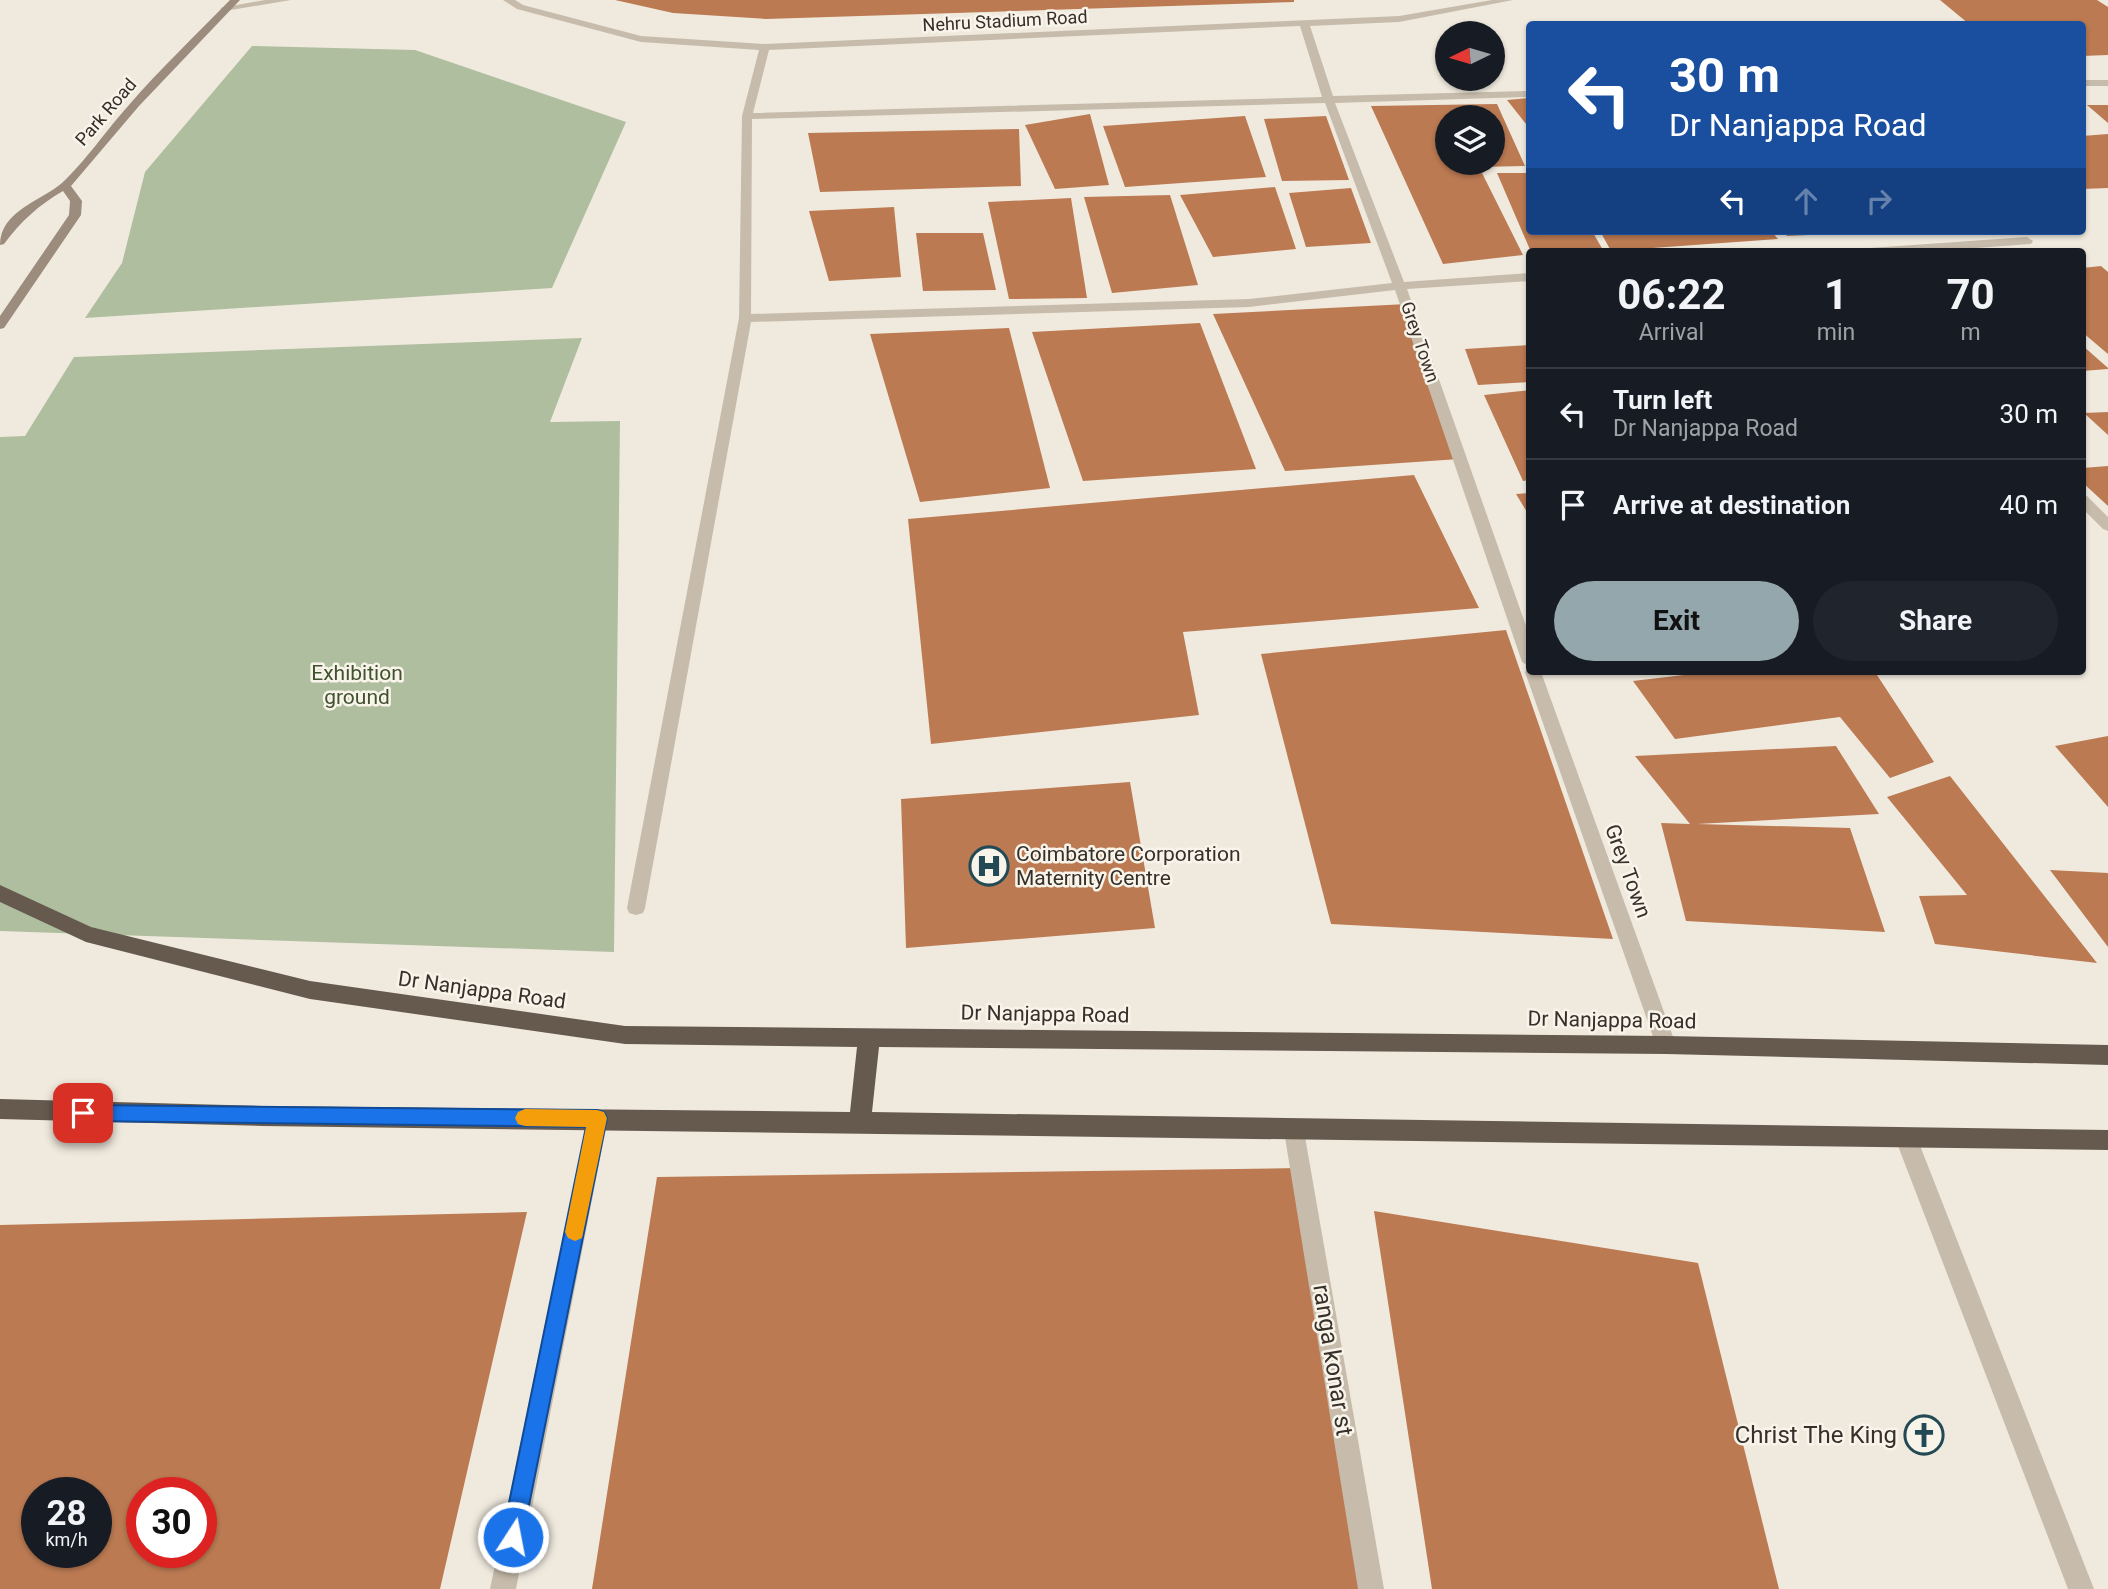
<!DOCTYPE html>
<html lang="en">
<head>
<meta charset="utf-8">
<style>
	body { margin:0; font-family:Roboto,sans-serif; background:#20242c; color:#f1f3f6; height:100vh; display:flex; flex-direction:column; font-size:26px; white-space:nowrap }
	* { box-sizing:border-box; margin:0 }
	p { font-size:23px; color:#9ea1a6 }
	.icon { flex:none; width:38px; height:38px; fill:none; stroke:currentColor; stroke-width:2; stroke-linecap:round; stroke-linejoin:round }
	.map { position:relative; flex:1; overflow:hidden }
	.drawer { position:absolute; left:1526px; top:248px; width:560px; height:427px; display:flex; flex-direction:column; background:#171b24; border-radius:7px; box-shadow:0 2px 5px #0004 }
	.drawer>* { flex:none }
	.banner { position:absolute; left:1526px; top:21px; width:560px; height:214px; border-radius:7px; box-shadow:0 2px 5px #0004; background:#1a4fa0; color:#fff; overflow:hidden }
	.needle { width:46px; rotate:265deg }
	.buttons { position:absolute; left:1435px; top:21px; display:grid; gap:14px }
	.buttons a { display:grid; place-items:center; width:70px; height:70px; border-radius:50%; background:#171b24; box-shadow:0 2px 5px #0004; font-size:35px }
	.speed { position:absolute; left:21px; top:1477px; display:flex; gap:14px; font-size:35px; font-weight:700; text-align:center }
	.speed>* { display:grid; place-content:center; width:91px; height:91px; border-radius:50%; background:#171b24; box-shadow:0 2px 5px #0004; line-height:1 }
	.speed small { font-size:18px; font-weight:400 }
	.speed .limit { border:10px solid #d22; background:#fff; color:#111 }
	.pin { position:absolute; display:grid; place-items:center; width:60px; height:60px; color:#fff; margin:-30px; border-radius:14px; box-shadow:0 4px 10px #0006 }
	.me { position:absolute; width:77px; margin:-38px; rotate:11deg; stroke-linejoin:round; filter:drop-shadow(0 0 5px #0008) }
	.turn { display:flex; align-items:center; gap:24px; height:147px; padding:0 28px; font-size:32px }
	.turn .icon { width:91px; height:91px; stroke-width:2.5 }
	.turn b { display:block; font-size:49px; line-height:60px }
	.lanes { display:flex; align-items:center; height:66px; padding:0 28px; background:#0003; justify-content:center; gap:35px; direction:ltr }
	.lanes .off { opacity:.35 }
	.eta { display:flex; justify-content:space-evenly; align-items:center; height:119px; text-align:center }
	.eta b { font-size:42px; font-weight:700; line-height:49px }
	.button { display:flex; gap:14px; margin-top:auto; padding:14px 28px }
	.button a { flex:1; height:80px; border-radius:42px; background:#94a7ad; color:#111; font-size:28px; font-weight:700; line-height:80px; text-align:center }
	.button a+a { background:#20242c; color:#f1f3f6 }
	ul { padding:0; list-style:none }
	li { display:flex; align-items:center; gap:21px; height:91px; padding:0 28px; border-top:2px solid #363941 }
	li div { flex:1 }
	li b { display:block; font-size:26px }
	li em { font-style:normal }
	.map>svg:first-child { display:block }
	.green { fill:#afbe9f }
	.building { fill:#bb7a52; fill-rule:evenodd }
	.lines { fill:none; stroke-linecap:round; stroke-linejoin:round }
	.service { fill:#c7bcab; fill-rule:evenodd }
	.minor { fill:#c7bcab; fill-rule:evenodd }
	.secondary { fill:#9b8c7d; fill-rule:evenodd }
	.trunk { fill:#665a4f; fill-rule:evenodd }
	.route { fill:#1a73e8; stroke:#114b97; stroke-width:2 }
	.slow { fill:#f59e0b }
	.labels { text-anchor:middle; stroke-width:5; stroke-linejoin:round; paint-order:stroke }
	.far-street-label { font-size:18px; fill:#362f2a; stroke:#f8f4ea }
	.park-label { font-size:21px; fill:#415230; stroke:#f8f4ea }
	.poi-label { font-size:21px; fill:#362f2a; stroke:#f8f4ea; text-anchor:start }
	.street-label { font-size:21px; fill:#362f2a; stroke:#f8f4ea }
	.near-street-label { font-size:24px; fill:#362f2a; stroke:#f8f4ea }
	.near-poi-label { font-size:24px; fill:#362f2a; stroke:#f8f4ea; text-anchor:end }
</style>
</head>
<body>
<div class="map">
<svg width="2108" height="1589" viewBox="0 0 2108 1589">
	<rect width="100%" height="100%" fill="#f0eade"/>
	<g class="green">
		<path d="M 252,46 L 415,50 L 626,122 L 552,288 L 85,318 L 122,263 L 145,172 Z"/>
		<path d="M 582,338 L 550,422 L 620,421 L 614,952 L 0,931 L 0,437 L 25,436 L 74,357 Z"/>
	</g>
	<g class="building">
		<path d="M 615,0 L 1294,0 L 1294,2 L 766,19 L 673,13 Z"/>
		<path d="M 1940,0 L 2097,0 L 2108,7 L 2108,55 L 2082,56 L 2082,24 L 1969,24 Z"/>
		<path d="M 1530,98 L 1530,129 L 1507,100 Z"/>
		<path d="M 1497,104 L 1525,166 L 1479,167 L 1523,255 L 1443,264 L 1371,106 ZM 1447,117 L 1493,117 L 1493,163 L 1447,163 Z"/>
		<path d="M 2087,105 L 2108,105 L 2108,123 Z"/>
		<path d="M 1090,114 L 1109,185 L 1055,189 L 1025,125 Z"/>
		<path d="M 1245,116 L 1266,177 L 1125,187 L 1103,126 Z"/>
		<path d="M 1326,116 L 1349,180 L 1282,181 L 1264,119 Z"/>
		<path d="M 1019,129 L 1021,186 L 820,192 L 808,133 Z"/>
		<path d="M 2108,134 L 2108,188 L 2082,189 L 2082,136 Z"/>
		<path d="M 1497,173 L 1530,173 L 1530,231 L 1592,231 L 1603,250 L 1531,252 Z"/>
		<path d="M 1275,187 L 1296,249 L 1213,257 L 1180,195 Z"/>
		<path d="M 1351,188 L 1371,243 L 1306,247 L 1289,193 Z"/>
		<path d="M 1170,195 L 1198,285 L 1112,293 L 1084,197 Z"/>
		<path d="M 1071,198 L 1087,298 L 1009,299 L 988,202 Z"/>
		<path d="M 894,207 L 901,277 L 829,281 L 809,211 Z"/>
		<path d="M 1600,231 L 1771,231 L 1778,239 L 1611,251 Z"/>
		<path d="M 1783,231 L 1850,231 L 1852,233 L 1787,236 Z"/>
		<path d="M 916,233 L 983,233 L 996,290 L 923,291 Z"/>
		<path d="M 2101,266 L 2108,272 L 2108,354 L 2082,332 L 2082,268 Z"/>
		<path d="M 1407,304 L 1459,459 L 1285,471 L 1213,314 Z"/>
		<path d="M 1200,323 L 1256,469 L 1083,481 L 1032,332 Z"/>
		<path d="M 1009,328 L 1050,488 L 920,502 L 870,334 Z"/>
		<path d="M 1530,345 L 1530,382 L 1478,385 L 1465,349 Z"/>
		<path d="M 2082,345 L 2108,368 L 2108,369 L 2082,371 Z"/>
		<path d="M 1530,390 L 1530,480 L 1523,481 L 1484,395 Z"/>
		<path d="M 2108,412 L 2108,435 L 2084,413 Z"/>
		<path d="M 2108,466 L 2108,506 L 2082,482 L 2082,468 Z"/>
		<path d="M 1414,475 L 1479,608 L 1183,632 L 1199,715 L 931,744 L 908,519 Z"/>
		<path d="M 1530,493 L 1530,517 L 1516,494 Z"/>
		<path d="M 1506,630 L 1613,939 L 1331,924 L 1261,654 Z"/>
		<path d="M 1709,672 L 1875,672 L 1934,762 L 1890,778 L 1840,717 L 1675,739 L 1633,681 Z"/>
		<path d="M 2108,736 L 2108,807 L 2055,746 Z"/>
		<path d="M 1836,746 L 1879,814 L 1697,824 L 1850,828 L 1885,932 L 1686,921 L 1661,823 L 1690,824 L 1635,756 Z"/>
		<path d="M 1950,776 L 2097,963 L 1935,944 L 1919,896 L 1967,895 L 1887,797 Z"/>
		<path d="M 1130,782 L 1155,928 L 906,948 L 901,799 Z"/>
		<path d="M 2050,870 L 2108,873 L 2108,947 Z"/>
		<path d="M 1301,1168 L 1371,1589 L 592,1589 L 657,1177 Z"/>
		<path d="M 1374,1211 L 1698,1263 L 1779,1589 L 1432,1589 Z"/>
		<path d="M 527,1212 L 440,1589 L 0,1589 L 0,1225 ZM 37,1493 L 96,1493 L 96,1552 L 37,1552 ZM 142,1493 L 201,1493 L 201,1552 L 142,1552 Z"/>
	</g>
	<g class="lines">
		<path class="service" d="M 1906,1129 L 1913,1131 L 1917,1138 L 2094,1589 L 2068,1589 L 1895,1138 L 1899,1131 Z"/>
		<g class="minor">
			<path d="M 265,0 L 291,0 L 225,11 L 220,8 Z"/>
			<path d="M 503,0 L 515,0 L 523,5 L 641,36 L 765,44 L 1399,16 L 1492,0 L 1513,0 L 1399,22 L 1310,26 L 1333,96 L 1530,91 L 1530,97 L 1335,103 L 1404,282 L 1530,273 L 1530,281 L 1407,289 L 1530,637 L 1530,667 L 1522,662 L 1395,290 L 1249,307 L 751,322 L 645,908 L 643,913 L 636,915 L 629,913 L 627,908 L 739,318 L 742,116 L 759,50 L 641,42 L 517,9 ZM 1300,26 L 1322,97 L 753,113 L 769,50 ZM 1325,103 L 1392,283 L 1249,299 L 751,314 L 752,119 Z"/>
			<rect x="2082" y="80" width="26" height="6"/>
			<path d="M 2027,237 L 2033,241 L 2031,244 L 1921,252 L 1864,252 L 1870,248 Z"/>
			<path d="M 2082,495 L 2087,496 L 2108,517 L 2108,531 L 2103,529 L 2082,508 Z"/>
			<path d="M 1530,667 L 1530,672 L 1541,672 L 1676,1045 L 1673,1051 L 1666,1054 L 1659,1051 L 1656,1045 L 1525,672 Z"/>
			<path d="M 598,1109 L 605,1111 L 608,1118 L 516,1589 L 490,1589 L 588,1118 L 591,1111 Z"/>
			<path d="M 1294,1122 L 1301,1124 L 1304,1131 L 1384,1589 L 1358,1589 L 1284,1131 L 1287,1124 Z"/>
		</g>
		<path class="secondary" d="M 230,0 L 240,0 L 139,106 L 71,186 L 82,201 L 81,215 L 4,328 L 0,329 L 0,316 L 69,215 L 70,201 L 63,191 C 39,205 21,221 4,244 L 0,245 C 0,211 41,201 62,183 C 84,163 108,128 129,105 C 160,69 196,35 230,0 Z"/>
		<path class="trunk" d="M 0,885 L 91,927 L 310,981 L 625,1026 L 1666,1036 L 2108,1045 L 2108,1065 L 1666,1054 L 879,1047 L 872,1112 L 2108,1130 L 2108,1150 L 262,1126 L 0,1119 L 0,1099 L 262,1106 L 850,1112 L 857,1047 L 625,1044 L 310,999 L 86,942 L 0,902 Z"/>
	</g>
	<path class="route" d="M 83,1105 L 597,1110 L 604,1112 L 607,1118 L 521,1545 L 513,1548 L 505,1545 L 502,1537 L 586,1127 L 83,1121 L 76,1119 L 73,1113 L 76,1107 Z"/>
	<path class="slow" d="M 525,1109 L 597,1110 L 604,1112 L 607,1118 L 582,1238 L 575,1241 L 568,1238 L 565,1232 L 586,1127 L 525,1126 L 518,1124 L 515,1118 L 518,1112 Z"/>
	<defs>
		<g id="hospital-ring" transform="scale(2.0125)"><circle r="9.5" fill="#f8f4ea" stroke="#234a54" stroke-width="1.5"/><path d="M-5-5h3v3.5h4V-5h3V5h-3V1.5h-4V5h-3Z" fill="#234a54"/></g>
		<g id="church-ring" transform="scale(2.0125)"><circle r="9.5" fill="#f8f4ea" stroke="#234a54" stroke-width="1.5"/><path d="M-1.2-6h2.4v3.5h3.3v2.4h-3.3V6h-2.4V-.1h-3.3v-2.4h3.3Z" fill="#234a54"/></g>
	</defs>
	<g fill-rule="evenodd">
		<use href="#hospital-ring" x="989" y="866"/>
		<use href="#church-ring" x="1924" y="1435"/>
	</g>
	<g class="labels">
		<g class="far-street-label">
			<text transform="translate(1005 21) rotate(-3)" y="6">Nehru Stadium Road</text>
			<text transform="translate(106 112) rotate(-49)" y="6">Park Road</text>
			<text transform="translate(1420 342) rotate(71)" y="6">Grey Town</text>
		</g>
		<g class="park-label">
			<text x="357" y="680">Exhibition<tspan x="357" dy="24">ground</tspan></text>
		</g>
		<g class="poi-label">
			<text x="1016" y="861">Coimbatore Corporation<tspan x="1016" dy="24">Maternity Centre</tspan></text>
		</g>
		<g class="street-label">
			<text transform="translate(1628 871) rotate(70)" y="7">Grey Town</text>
			<text transform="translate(482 990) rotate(8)" y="7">Dr Nanjappa Road</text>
			<text transform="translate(1045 1014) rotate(1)" y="7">Dr Nanjappa Road</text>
			<text transform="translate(1612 1020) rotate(1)" y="7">Dr Nanjappa Road</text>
		</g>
		<g class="near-street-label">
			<text transform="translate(1333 1360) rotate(81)" y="8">ranga konar st</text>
		</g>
		<g class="near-poi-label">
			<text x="1897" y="1443">Christ The King</text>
		</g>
	</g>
</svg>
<div class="buttons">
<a><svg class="needle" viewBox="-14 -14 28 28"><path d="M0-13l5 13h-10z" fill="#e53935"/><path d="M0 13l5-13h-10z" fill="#9ea1a6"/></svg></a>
<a><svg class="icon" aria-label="layers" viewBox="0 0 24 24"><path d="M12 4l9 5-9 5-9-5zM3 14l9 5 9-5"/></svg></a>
</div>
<div class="speed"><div>28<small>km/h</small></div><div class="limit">30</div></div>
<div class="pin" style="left:83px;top:1113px;background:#d93025"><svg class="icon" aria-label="arrive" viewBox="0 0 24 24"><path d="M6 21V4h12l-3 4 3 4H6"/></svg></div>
<svg class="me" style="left:513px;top:1537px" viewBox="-20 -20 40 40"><circle r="17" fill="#1a73e8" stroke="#fff" stroke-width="3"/><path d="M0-11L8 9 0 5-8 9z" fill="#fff"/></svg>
<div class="banner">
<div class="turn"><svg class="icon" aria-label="left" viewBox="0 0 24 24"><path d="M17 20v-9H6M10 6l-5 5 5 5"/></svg><div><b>30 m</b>Dr Nanjappa Road</div></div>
<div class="lanes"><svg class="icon" aria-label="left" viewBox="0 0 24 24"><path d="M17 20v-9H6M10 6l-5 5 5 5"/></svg><svg class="icon off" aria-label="ahead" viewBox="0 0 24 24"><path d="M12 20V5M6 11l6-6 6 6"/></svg><svg class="icon off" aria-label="right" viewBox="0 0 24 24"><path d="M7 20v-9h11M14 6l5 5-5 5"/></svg></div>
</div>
<section class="drawer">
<div class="eta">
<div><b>06:22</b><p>Arrival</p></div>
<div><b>1</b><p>min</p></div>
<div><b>70</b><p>m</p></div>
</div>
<ul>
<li><svg class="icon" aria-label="left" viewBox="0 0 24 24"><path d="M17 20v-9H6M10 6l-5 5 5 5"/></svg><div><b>Turn left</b><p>Dr Nanjappa Road</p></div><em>30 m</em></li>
<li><svg class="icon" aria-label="arrive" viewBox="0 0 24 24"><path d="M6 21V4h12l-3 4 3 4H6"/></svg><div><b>Arrive at destination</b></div><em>40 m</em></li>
</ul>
<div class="button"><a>Exit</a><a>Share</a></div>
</section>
</div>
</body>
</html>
